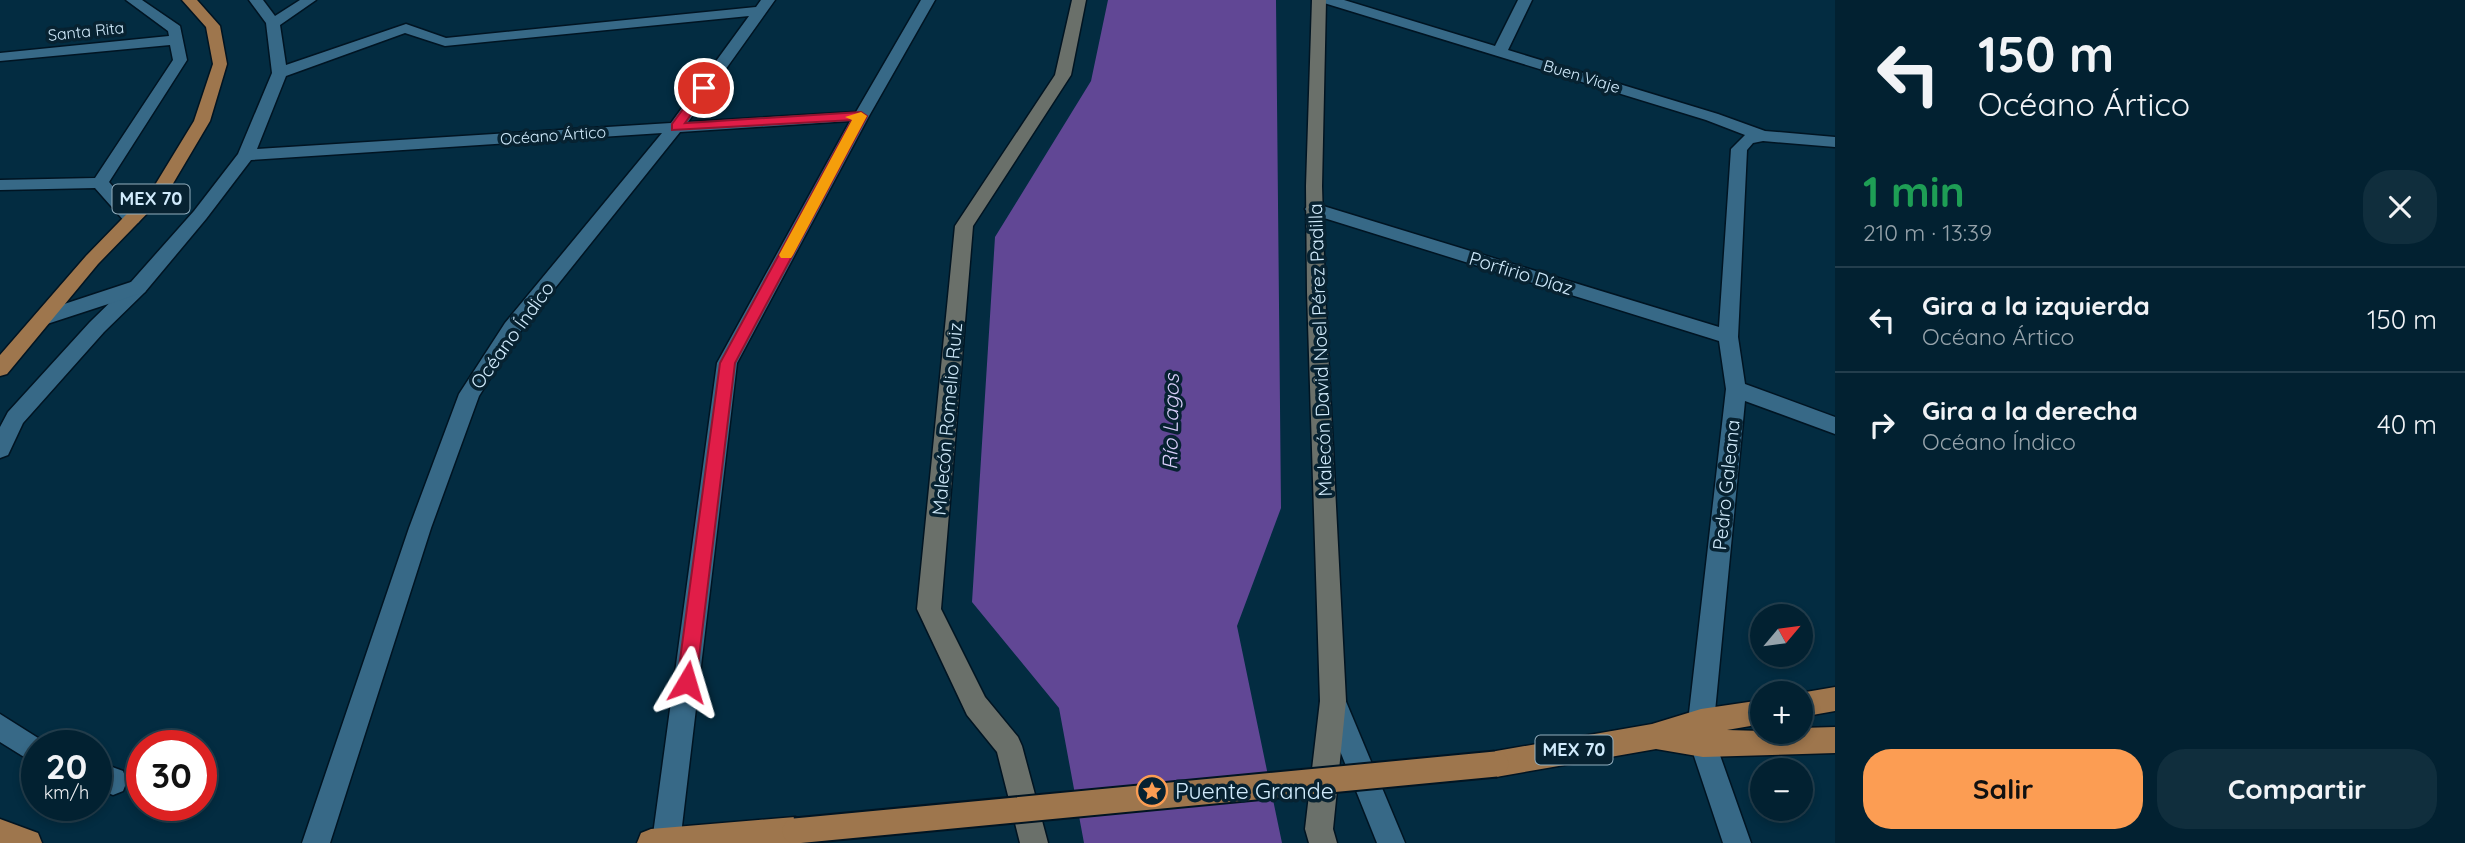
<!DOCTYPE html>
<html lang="es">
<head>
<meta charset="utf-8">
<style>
	body { margin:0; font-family:Quicksand,sans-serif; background:#102e3d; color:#f1f3f6; height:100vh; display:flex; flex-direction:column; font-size:26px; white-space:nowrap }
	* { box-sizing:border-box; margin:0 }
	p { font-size:23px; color:#96a3ab }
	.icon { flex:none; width:38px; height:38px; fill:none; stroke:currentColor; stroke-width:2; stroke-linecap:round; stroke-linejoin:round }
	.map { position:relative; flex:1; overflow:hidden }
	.sheet { display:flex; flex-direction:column; background:#022131; width:630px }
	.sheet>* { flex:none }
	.top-card { background:#022131; color:#f1f3f6; overflow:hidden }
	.needle { width:46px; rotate:61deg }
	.tools { position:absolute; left:1750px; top:604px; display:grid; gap:14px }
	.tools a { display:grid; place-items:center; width:63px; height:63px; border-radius:50%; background:#022131; box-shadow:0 4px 10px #0003,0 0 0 2px #233e4d; font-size:35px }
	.speed { position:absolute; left:21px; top:730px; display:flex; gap:14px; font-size:35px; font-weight:700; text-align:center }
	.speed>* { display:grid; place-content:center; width:91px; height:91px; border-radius:50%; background:#022131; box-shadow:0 4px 10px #0003,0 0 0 2px #233e4d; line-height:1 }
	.speed small { font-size:18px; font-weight:400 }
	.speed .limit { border:10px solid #d22; background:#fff; color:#111 }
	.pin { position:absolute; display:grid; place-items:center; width:60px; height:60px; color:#fff; margin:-30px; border:4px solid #fff; border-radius:50%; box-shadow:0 2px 7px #0007 }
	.me { position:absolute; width:77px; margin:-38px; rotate:7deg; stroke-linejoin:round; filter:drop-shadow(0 0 5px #0008) }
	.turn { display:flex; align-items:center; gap:24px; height:147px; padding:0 28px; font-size:32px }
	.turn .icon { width:91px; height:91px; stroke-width:2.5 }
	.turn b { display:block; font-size:49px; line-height:60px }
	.round { display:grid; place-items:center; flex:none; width:74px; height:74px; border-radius:28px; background:#102e3d }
	.summary { display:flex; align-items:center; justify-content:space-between; height:119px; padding:0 28px }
	h1 { font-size:42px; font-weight:700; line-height:52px; color:#1e9e55 }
	.action { display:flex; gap:14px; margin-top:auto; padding:14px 28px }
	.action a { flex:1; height:80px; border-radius:28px; background:#fc9d53; color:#111; font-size:28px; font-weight:700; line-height:80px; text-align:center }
	.action a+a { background:#102e3d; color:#f1f3f6 }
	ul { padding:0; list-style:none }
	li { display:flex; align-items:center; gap:21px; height:105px; padding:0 28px; border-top:2px solid #233e4d }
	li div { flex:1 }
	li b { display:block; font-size:26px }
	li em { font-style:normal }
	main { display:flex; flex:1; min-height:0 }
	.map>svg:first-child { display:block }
	.water { fill:#614795 }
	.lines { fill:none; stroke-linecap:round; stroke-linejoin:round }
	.lane-casing { stroke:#001422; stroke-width:3 }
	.street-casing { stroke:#001422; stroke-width:3 }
	.secondary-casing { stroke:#001422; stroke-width:3 }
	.primary-casing { stroke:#001422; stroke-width:3 }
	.lane { fill:#376987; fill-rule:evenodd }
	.street { fill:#376987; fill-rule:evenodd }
	.secondary { fill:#6a706a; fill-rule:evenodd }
	.primary { fill:#9e764d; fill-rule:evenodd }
	.primary-bridge-casing { stroke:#001422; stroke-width:29; stroke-linecap:butt }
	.primary-bridge { stroke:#9e764d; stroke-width:25 }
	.route { fill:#e11d48; stroke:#92132f; stroke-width:2 }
	.slow { fill:#f59e0b }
	.labels { text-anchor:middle; stroke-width:7; stroke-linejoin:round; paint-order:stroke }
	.far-street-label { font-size:16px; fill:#d1ebfc; stroke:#072231 }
	.shield { fill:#072231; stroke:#94afbf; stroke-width:2 }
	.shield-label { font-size:18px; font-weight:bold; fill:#d1ebfc }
	.street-label { font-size:19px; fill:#d1ebfc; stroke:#072231 }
	.water-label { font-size:21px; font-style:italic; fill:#dacffb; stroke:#072231 }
	.near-poi-label { font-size:23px; fill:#d1ebfc; stroke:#072231; text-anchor:start }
</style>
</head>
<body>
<main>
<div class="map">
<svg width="1835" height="843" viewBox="0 0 1835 843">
	<rect width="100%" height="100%" fill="#032c41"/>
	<path class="water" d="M 1108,0 L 1276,0 L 1281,508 L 1237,626 L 1282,843 L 1084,843 L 1059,708 L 972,602 L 995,237 L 1091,81 Z"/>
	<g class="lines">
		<g class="lane-casing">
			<g id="lane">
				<path d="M 138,281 L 145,282 L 147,287 L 145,292 L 104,332 L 23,423 L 8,455 L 0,458 L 0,427 L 8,412 L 90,322 L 131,282 Z"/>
				<path d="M 0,714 L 46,743 L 48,746 L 37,746 L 37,765 L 0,742 Z"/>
				<path d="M 96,761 L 123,771 L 127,781 L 123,791 L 113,795 L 96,788 Z"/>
			</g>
		</g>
		<g class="street-casing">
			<g id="street">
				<path d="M 126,0 L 142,0 L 180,26 L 187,60 L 109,182 L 138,215 L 141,219 L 138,223 L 126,223 L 95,188 L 0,190 L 0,180 L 95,178 L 173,60 L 170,45 L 0,61 L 0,53 L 169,36 L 168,31 Z"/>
				<path d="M 249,0 L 263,0 L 275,16 L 300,0 L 316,0 L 280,25 L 286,65 L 406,24 L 446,38 L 756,7 L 761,0 L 775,0 L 688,122 L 856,112 L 921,0 L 935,0 L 869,116 L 737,363 L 680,843 L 652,842 L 717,363 L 850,121 L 680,132 L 519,333 L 479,396 L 431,528 L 330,843 L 302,843 L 409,528 L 459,394 L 505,323 L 662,133 L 251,160 L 206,219 L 145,292 L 44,325 L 37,323 L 34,318 L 37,313 L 131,282 L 194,211 L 238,154 L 272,73 L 266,23 ZM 749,16 L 671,123 L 257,149 L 286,76 L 405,33 L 445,46 Z"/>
				<path d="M 1322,0 L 1344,0 L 1495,46 L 1518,0 L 1532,0 L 1508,50 L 1718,114 L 1765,131 L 1835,137 L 1835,147 L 1763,141 L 1753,143 L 1747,150 L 1738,337 L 1745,384 L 1835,417 L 1835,434 L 1745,401 L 1714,722 L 1716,744 L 1751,843 L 1723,843 L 1690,744 L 1688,722 L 1726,389 L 1719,341 L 1308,213 L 1305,209 L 1308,205 L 1320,205 L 1719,327 L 1731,149 L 1745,135 L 1706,120 L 1324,3 Z"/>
				<path d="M 1333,689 L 1342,692 L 1405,843 L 1377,843 L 1320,701 L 1324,692 Z"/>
			</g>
		</g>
		<g class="secondary-casing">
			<g id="secondary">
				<path d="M 1072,0 L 1086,0 L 1071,75 L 973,226 L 941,609 L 985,697 L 1018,737 L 1022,746 L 1048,843 L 1020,843 L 997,752 L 967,715 L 917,609 L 955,226 L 1055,75 Z"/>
				<path d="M 1312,0 L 1326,0 L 1322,186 L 1325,292 L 1346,701 L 1333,829 L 1337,843 L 1309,843 L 1305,829 L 1320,701 L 1307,292 L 1306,186 Z"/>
			</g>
		</g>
		<g class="primary-casing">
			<g id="primary">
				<path d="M 182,0 L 197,0 L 220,26 L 227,64 L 210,121 L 168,192 L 98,264 L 7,374 L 0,376 L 0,355 L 86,256 L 155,185 L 194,121 L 213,64 L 206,27 Z"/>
				<path d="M 1835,687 L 1835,711 L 1801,717 L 1800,693 Z"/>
				<path d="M 1762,700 L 1762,724 L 1727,730 L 1801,732 L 1801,728 L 1835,727 L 1835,753 L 1703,757 L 1656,749 L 1496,777 L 1487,773 L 1483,764 L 1487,755 L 1496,751 L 1652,724 L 1701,709 Z"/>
				<path d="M 795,817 L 805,821 L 809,831 L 805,841 L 800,843 L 637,843 L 641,833 L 651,829 Z"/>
				<path d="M 0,819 L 38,833 L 42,843 L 0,843 Z"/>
			</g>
		</g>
		<use href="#lane" class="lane"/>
		<use href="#street" class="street"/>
		<use href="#secondary" class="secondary"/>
		<use href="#primary" class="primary"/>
		<g class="primary-bridge-casing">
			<path id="primary-bridge" d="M 795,831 L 1496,764"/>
		</g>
		<use href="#primary-bridge" class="primary-bridge"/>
	</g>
	<path class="route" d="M 704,85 L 710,88 L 685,123 L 861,112 L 867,116 L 735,363 L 696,682 L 694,688 L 687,691 L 680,688 L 677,682 L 720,363 L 852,120 L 672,130 L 672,124 L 700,86 Z"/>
	<path class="slow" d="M 861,112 L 867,116 L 793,255 L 791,258 L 781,258 L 779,255 L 852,120 L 845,117 Z"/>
	<defs>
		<g id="sight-ring" transform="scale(1.575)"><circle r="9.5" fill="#072231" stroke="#fc9d53" stroke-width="1.5"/><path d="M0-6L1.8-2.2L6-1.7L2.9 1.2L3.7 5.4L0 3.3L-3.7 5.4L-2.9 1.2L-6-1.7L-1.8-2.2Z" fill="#fc9d53"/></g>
	</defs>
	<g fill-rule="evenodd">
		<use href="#sight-ring" x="1152" y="791"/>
	</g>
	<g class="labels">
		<g class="far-street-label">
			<text transform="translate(86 31) rotate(-6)" y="6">Santa Rita</text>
			<text transform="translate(1582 76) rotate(17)" y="6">Buen Viaje</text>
			<text transform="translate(553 135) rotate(-4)" y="6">Océano Ártico</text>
		</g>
		<g class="shield">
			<rect x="112.5" y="184.5" width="77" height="29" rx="5"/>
			<rect x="1535.5" y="735.5" width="77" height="29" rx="5"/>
		</g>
		<g class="shield-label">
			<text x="151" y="205">MEX 70</text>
			<text x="1574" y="756">MEX 70</text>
		</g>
		<g class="street-label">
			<text transform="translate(1521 273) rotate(17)" y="7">Porfirio Díaz</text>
			<text transform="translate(512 335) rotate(-54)" y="7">Océano Índico</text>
			<text transform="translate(1320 350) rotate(-92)" y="7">Malecón David Noel Pérez Padilla</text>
			<text transform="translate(947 419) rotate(-85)" y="7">Malecón Romelio Ruiz</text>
			<text transform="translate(1726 485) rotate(-84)" y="7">Pedro Galeana</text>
		</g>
		<g class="water-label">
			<text transform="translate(1171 422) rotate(-89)" y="7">Río Lagos</text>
		</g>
		<g class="near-poi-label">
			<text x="1175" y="799">Puente Grande</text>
		</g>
	</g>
</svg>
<div class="tools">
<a><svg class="needle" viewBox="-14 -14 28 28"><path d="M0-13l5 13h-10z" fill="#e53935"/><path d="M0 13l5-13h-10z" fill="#96a3ab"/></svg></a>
<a>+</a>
<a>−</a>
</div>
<div class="speed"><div>20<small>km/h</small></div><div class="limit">30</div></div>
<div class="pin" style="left:704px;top:88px;background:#d93025"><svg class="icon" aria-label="arrive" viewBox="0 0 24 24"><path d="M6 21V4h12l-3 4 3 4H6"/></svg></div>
<svg class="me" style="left:687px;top:682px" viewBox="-20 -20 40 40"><path d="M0-17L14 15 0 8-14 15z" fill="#e11d48" stroke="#fff" stroke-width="4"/></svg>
</div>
<section class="sheet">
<div class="top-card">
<div class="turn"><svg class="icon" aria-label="left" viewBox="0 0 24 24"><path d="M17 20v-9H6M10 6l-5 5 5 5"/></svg><div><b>150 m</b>Océano Ártico</div></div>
</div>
<div class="summary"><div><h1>1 min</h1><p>210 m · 13:39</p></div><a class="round"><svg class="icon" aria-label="close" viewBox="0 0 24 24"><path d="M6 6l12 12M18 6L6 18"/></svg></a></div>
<ul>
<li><svg class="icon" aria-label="left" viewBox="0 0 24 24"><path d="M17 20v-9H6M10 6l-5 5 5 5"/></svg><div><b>Gira a la izquierda</b><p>Océano Ártico</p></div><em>150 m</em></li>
<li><svg class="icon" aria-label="right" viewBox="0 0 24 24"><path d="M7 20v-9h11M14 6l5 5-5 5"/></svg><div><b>Gira a la derecha</b><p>Océano Índico</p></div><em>40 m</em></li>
</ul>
<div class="action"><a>Salir</a><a>Compartir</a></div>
</section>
</main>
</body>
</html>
